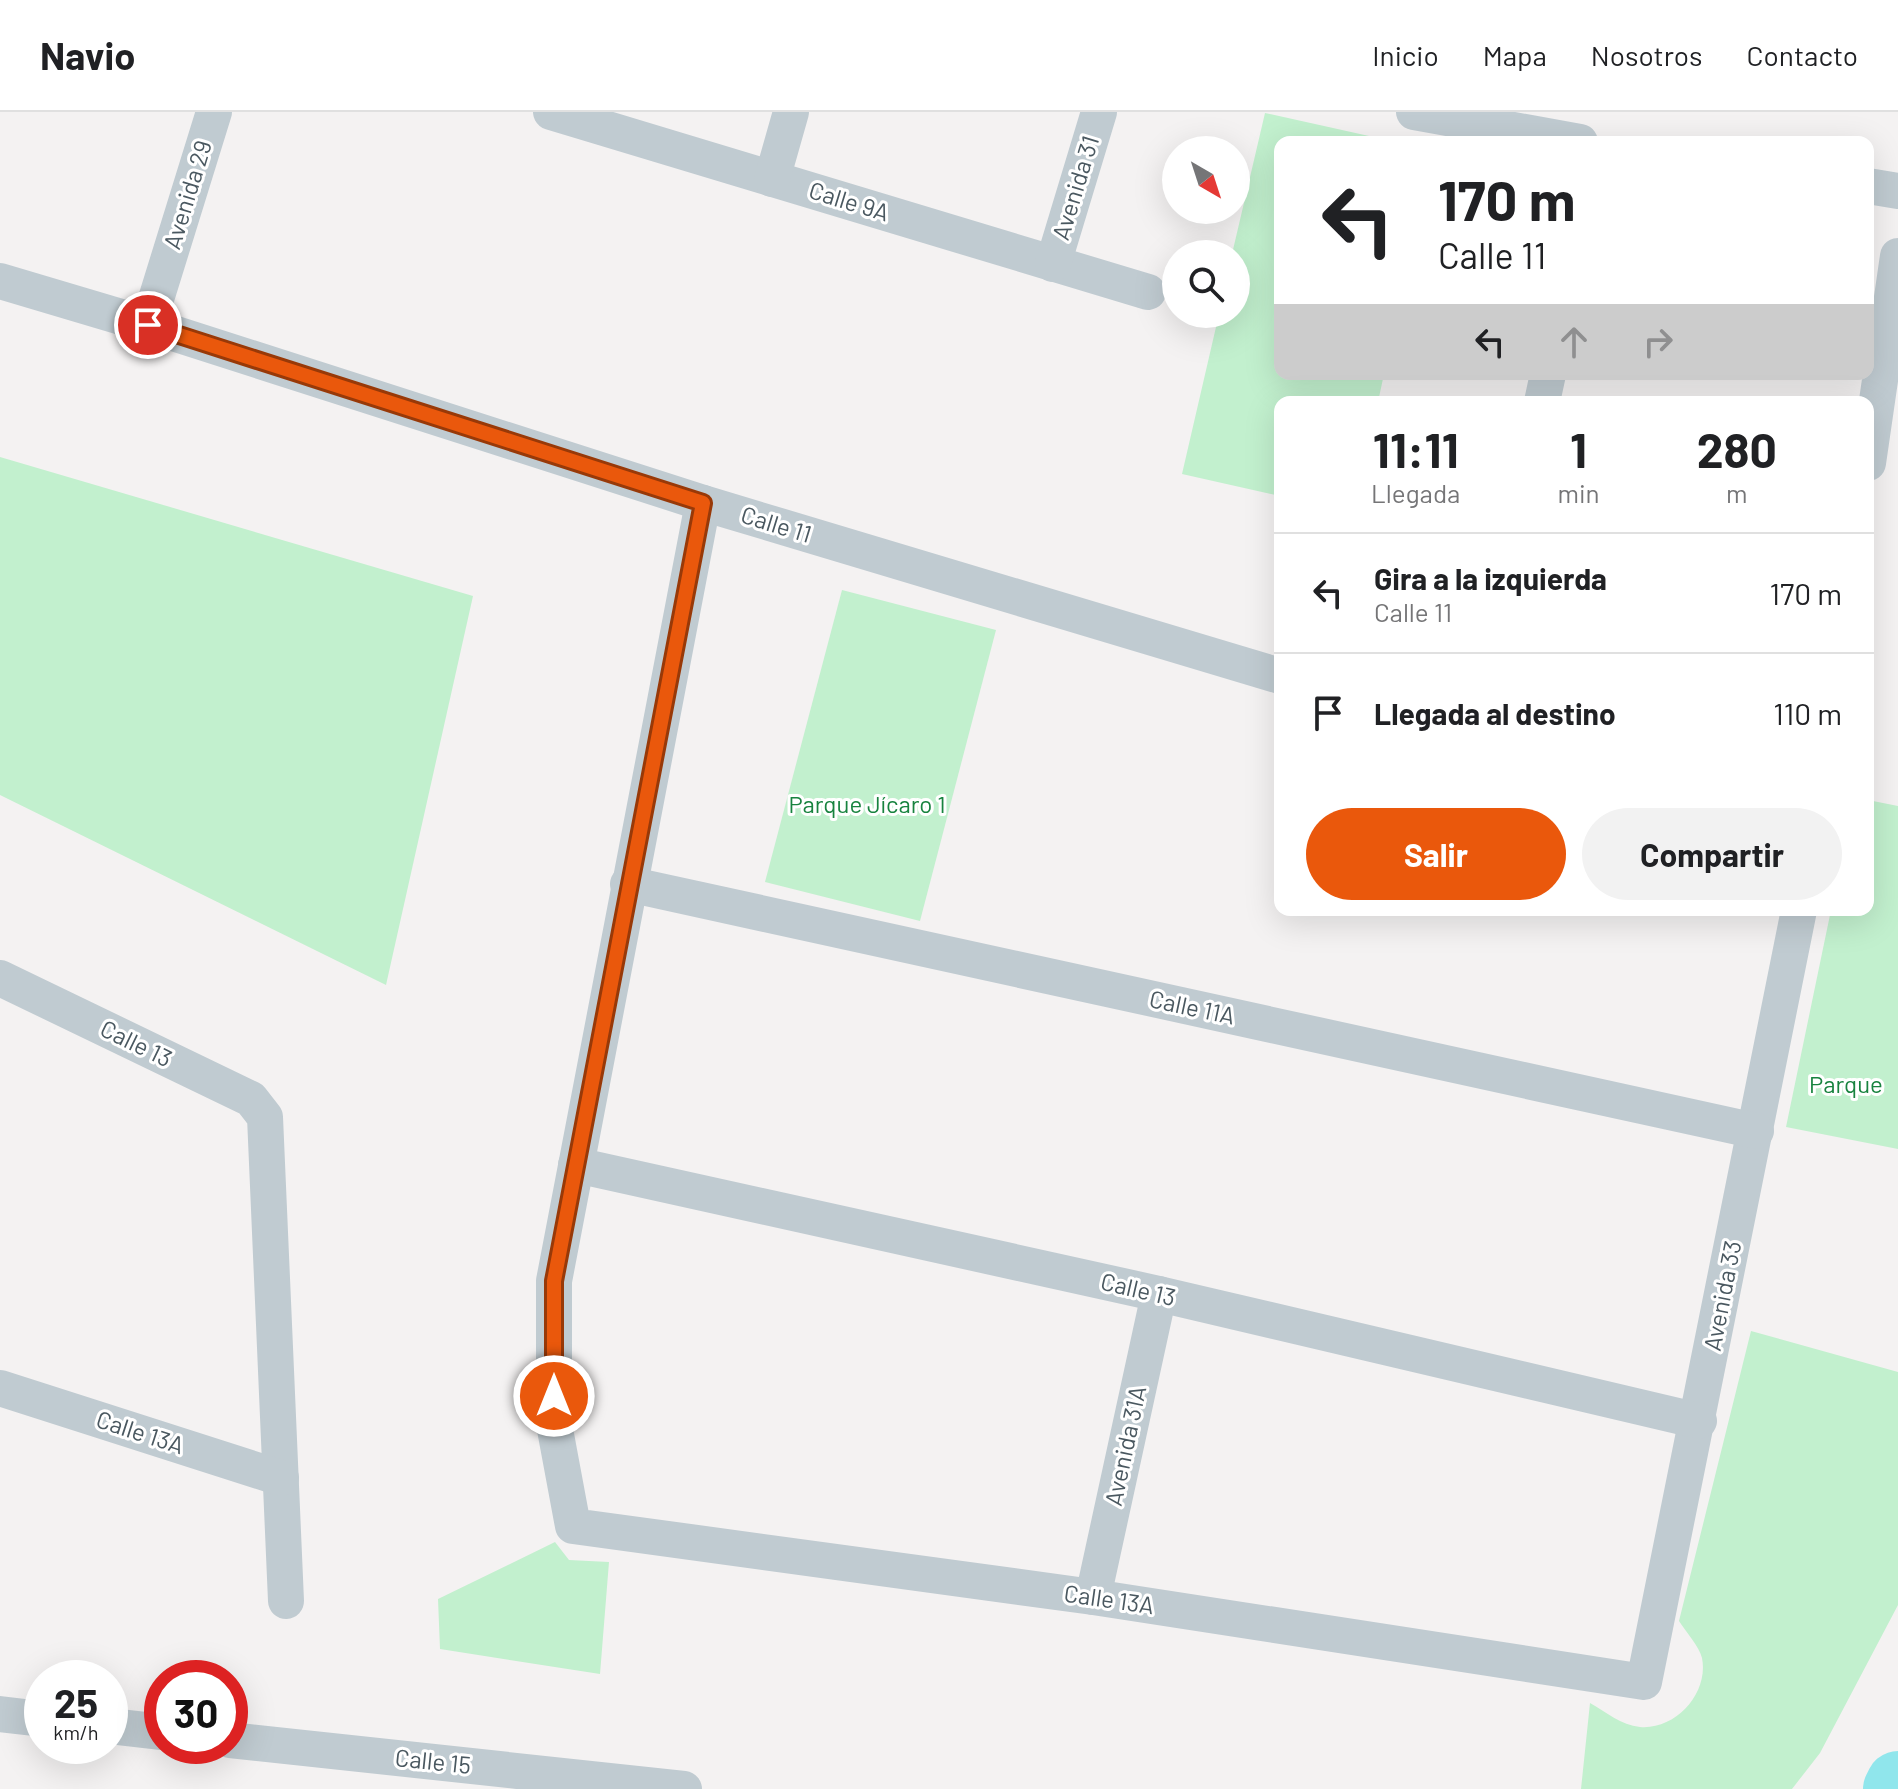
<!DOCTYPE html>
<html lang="es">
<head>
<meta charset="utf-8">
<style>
	body { margin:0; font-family:Barlow,sans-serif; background:#f2f2f2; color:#202124; height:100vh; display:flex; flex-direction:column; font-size:30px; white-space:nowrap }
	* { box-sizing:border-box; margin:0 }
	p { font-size:26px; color:#757577 }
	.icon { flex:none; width:44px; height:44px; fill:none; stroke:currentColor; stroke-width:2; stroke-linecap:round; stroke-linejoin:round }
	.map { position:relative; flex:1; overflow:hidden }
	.sheet { position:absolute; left:1274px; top:284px; width:600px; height:520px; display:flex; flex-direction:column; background:#fff; border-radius:16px; box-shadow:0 8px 32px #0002 }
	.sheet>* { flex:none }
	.top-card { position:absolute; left:1274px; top:24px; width:600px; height:244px; border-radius:16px; box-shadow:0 8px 32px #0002; background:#fff; color:#202124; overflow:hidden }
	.needle { width:52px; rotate:141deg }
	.buttons { position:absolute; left:1162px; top:24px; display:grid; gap:16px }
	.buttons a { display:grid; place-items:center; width:88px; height:88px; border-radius:50%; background:#fff; box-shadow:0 8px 32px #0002; font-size:40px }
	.speed { position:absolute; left:24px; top:1548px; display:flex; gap:16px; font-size:40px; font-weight:700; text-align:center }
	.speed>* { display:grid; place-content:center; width:104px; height:104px; border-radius:50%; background:#fff; box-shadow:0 8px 32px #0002; line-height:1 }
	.speed small { font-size:20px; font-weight:400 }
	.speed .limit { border:12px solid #d22; background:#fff; color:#111 }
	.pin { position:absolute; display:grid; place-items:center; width:68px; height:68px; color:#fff; margin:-34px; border:4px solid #fff; border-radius:50%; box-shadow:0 2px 8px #0007 }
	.me { position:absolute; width:88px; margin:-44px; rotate:0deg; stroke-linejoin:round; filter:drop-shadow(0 0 6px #0008) }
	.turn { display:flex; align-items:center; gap:28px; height:168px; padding:0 32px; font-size:36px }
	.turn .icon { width:104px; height:104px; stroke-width:2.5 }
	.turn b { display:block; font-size:56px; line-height:68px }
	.lanes { display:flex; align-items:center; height:76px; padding:0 32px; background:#0003; justify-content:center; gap:40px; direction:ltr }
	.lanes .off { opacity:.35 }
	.eta { display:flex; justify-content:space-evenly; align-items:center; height:136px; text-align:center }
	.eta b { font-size:48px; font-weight:700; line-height:56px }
	.button { display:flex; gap:16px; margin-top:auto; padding:16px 32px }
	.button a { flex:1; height:92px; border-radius:48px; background:#ea580c; color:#fff; font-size:32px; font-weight:700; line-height:92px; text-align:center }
	.button a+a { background:#f2f2f2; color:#202124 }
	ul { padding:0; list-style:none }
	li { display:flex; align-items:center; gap:24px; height:120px; padding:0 32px; border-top:2px solid #e0e0e0 }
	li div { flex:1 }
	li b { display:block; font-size:30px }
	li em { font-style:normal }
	header { display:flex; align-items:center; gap:48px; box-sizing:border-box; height:112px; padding:0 40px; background:#fff; border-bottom:2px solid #e0e0e0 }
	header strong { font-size:38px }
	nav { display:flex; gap:44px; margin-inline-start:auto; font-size:28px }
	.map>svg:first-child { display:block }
	.green { fill:#c2f0ce }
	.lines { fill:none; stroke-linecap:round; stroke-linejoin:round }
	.river { stroke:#90e6ec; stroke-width:64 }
	.minor { stroke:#c0cbd1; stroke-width:36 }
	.route-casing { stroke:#983908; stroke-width:20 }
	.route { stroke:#ea580c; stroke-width:14 }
	.labels { text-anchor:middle; stroke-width:6; stroke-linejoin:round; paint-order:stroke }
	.street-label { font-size:24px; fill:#4a5860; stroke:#fff }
	.park-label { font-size:24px; fill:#18833f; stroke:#fff }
</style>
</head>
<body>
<header>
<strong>Navio</strong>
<nav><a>Inicio</a><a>Mapa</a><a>Nosotros</a><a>Contacto</a></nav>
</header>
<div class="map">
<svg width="1898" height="1677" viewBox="0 0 1898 1677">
	<rect width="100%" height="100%" fill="#f4f2f2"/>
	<g class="green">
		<path d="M 1265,1 L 1396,30 L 1280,30 L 1280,262 L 1384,262 L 1378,290 L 1280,290 L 1280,384 L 1182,362 L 1219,202 L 1236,202 L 1236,142 L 1232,142 Z"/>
		<path d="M 0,345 L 473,484 L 386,873 L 0,683 Z"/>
		<path d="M 842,478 L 996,518 L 920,809 L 765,770 Z"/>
		<path d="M 1868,688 L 1898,694 L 1898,1037 L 1786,1015 L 1831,798 L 1868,798 Z"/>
		<path d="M 1751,1219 L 1898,1260 L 1898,1493 L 1820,1641 L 1792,1677 L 1581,1677 L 1590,1591 C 1606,1600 1621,1613 1640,1615 C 1676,1618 1709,1581 1702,1546 C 1699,1534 1686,1520 1679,1509 Z"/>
		<path d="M 555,1430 L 569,1448 L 609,1450 L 600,1562 L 440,1537 L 438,1487 Z"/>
	</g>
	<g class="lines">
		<path class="river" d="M 1895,1677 L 1898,1671"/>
		<g class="minor">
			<path d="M 551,0 L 1148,180"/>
			<path d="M 1414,0 L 1580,30"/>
			<path d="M 772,67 L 791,0"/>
			<path d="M 1868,74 L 1898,79"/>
			<path d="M 1053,152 L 1099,0"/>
			<path d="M 0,169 L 148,213 L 703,391 L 1280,564"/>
			<path d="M 148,213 L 214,0"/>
			<path d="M 1542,290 L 1548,262"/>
			<path d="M 1868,351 L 1898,144"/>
			<path d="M 703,391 L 554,1169 L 554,1312 L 573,1414 L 1093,1485 L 1644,1570 L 1799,798"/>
			<path d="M 628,772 L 1756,1019"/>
			<path d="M 0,866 L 251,987 L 265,1005 L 286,1489"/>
			<path d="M 576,1053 L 1159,1182 L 1699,1309"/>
			<path d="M 0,1276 L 281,1366"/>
			<path d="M 1093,1485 L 1159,1182"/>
			<path d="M 0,1602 L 42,1607"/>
			<path d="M 110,1614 L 162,1620"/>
			<path d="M 230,1628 L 684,1677"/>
		</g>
	</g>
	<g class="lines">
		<g class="route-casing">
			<path id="route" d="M 148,213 L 703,391 L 554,1169 L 554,1284"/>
		</g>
		<use href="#route" class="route"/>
	</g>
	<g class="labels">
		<g class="street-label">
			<text transform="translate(1076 76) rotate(-73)" y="8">Avenida 31</text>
			<text transform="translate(188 83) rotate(-73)" y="8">Avenida 29</text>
			<text transform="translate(849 90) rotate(17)" y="8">Calle 9A</text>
			<text transform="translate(776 413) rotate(17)" y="8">Calle 11</text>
			<text transform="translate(1192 896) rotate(12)" y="8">Calle 11A</text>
			<text transform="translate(136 932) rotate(26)" y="8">Calle 13</text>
			<text transform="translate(1138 1178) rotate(13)" y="8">Calle 13</text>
			<text transform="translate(1723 1184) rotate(-79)" y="8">Avenida 33</text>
			<text transform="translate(140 1321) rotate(18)" y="8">Calle 13A</text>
			<text transform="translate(1126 1334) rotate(-78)" y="8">Avenida 31A</text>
			<text transform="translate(1109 1488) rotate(8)" y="8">Calle 13A</text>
			<text transform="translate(433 1650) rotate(6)" y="8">Calle 15</text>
		</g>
		<g class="park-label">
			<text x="867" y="701">Parque Jícaro 1</text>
			<text x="1846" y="981">Parque</text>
		</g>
	</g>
</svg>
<div class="buttons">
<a><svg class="needle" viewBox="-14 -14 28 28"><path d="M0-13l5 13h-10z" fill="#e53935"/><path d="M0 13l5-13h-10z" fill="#757577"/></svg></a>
<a><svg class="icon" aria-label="search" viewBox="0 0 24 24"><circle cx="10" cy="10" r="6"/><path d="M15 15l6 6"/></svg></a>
</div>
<div class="speed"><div>25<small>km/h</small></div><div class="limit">30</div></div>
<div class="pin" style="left:148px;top:213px;background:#d93025"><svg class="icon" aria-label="arrive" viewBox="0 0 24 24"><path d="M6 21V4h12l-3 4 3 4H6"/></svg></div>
<svg class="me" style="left:554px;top:1284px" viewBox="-20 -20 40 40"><circle r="17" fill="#ea580c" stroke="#fff" stroke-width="3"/><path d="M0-11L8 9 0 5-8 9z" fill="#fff"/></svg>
<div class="top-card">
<div class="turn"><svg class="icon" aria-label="left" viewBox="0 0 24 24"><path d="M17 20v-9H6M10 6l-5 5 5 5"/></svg><div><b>170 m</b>Calle 11</div></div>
<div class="lanes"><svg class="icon" aria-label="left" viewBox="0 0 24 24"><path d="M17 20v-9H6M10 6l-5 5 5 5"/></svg><svg class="icon off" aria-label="ahead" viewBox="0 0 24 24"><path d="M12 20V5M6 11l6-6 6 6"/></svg><svg class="icon off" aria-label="right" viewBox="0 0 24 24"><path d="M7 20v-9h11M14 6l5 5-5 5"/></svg></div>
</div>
<section class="sheet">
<div class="eta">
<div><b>11:11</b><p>Llegada</p></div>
<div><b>1</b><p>min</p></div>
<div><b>280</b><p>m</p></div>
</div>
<ul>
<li><svg class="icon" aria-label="left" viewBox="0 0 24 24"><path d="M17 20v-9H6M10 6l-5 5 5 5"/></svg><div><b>Gira a la izquierda</b><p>Calle 11</p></div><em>170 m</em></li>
<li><svg class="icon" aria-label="arrive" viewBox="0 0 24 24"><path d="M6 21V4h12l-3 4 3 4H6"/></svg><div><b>Llegada al destino</b></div><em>110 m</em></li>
</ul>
<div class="button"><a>Salir</a><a>Compartir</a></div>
</section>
</div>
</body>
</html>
